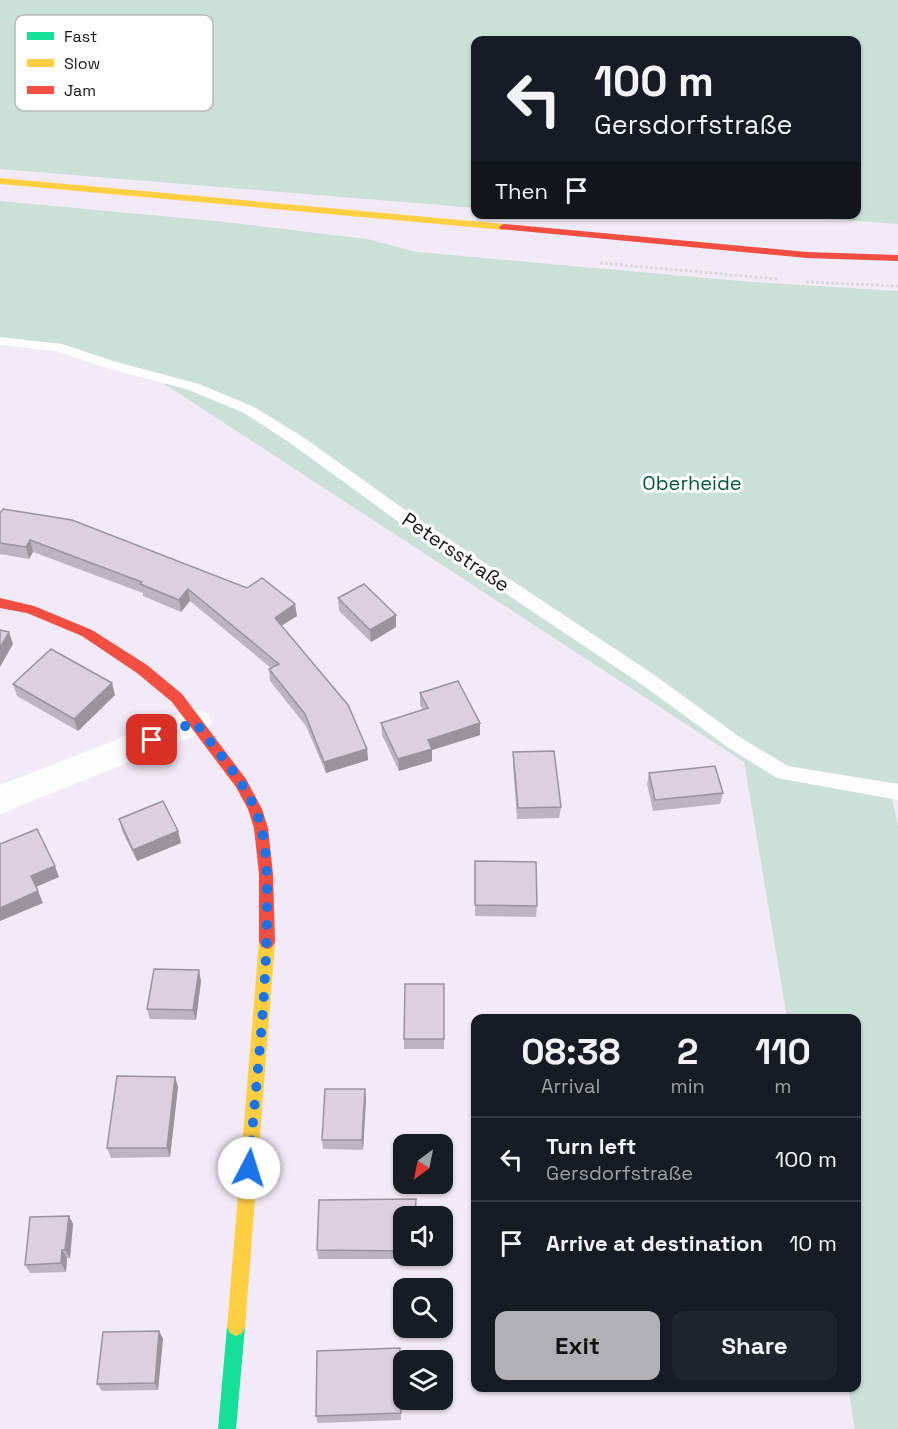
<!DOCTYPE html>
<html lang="en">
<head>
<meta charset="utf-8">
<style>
	body { margin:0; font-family:"Space Grotesk",sans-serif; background:#20242c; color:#f1f3f6; height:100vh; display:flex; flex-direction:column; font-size:22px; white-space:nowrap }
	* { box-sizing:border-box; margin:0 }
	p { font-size:20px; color:#9ea1a6 }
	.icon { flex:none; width:33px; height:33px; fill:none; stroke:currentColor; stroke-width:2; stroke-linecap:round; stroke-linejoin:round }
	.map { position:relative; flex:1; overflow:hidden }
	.side { position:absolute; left:471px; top:1014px; width:390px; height:378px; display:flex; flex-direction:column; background:#171b24; border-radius:12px; box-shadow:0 2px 4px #0004 }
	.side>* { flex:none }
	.top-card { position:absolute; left:471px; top:36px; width:390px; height:183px; border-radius:12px; box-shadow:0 2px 4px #0004; background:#171b24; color:#f1f3f6; overflow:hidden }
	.needle { width:39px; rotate:212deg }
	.tools { position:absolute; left:393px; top:1134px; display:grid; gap:12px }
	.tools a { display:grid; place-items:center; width:60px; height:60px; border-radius:12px; background:#171b24; box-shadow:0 2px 4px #0004; font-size:30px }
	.pin { position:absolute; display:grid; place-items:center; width:51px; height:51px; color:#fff; margin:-26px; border-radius:12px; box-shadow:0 3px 9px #0006 }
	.me { position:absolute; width:66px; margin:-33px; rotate:5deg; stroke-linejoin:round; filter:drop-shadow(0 0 4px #0008) }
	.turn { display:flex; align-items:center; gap:21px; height:126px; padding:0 24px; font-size:27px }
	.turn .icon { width:78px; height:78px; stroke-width:2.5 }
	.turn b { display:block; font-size:42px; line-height:51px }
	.then { display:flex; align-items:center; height:57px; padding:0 24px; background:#0003; gap:12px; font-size:22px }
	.eta { display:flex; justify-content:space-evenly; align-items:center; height:102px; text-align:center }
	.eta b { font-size:36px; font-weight:700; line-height:42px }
	.cta { display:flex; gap:12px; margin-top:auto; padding:12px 24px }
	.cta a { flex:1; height:69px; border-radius:12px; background:#b2b0b7; color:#111; font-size:24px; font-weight:700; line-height:69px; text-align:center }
	.cta a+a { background:#20242c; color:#f1f3f6 }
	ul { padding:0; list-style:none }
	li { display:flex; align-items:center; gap:18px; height:84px; padding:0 24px; border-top:2px solid #363941 }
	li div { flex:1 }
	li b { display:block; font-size:22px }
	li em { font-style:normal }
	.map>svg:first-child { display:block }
	.green { fill:#cbe0d9 }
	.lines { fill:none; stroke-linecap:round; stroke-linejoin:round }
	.path { stroke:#dcd9de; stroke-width:3; stroke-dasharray:3 2; stroke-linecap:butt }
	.lane { fill:#fdfcfe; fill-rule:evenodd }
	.street { fill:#fdfcfe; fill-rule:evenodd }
	.fast { fill:#16e098; fill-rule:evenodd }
	.slow { fill:#ffcf43; fill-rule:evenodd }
	.jam { fill:#f24e42; fill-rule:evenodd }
	.wall { fill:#bdb3c1 }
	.shaded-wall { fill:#9a929d }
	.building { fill:#dcd0e0; stroke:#9a929d; stroke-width:1.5 }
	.route { stroke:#1a73e8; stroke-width:10; stroke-dasharray:0 18 }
	.labels { text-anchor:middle; stroke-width:6; stroke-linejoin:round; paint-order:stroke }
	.park-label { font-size:20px; fill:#005739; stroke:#fff }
	.street-label { font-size:20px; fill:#1a131c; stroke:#fff }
	.key { fill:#fff; stroke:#bab8bb; stroke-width:1.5 }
	.key-label { font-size:16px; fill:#1a131c }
</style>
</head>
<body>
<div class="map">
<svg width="898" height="1429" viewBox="0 0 898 1429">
	<rect width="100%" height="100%" fill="#f3eaf7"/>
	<g class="green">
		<path d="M 0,0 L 898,0 L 898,224 L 769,215 L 856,214 L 856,40 L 476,40 L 475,208 L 0,169 Z"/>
		<path d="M 0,201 L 215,221 L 367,239 L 417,252 L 752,282 L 898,291 L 898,783 L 889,783 L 898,826 L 898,1429 L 855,1429 L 848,1388 L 856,1388 L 856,1018 L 787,1018 L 744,762 L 163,383 L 60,344 L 0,339 Z"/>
	</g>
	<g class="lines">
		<g class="path">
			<path d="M 600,263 L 778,279"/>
			<path d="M 806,282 L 898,286"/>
		</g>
		<path class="lane" d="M 0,337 L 62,344 L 113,361 L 199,384 L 254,407 L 303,437 L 408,512 L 653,674 L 741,738 L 788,766 L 898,784 L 898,800 L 777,778 L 729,748 L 641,684 L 396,520 L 293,445 L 244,413 L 189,390 L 103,367 L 55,351 L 0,345 Z"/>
		<path class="street" d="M 195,709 L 207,713 L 212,722 L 207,731 L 0,814 L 0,785 Z"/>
		<path class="fast" d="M 236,1318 L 242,1321 L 245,1327 L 236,1429 L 218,1429 L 227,1327 L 230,1321 Z"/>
		<g class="slow">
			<path d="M 0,178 L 504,224 L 509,227 L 504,230 L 0,184 Z"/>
			<path d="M 267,935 L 272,937 L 275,942 L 245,1327 L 242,1333 L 236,1336 L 230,1333 L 227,1327 L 259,942 L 262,937 Z"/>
		</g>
		<g class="jam">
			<path d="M 504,224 L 807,252 L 898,255 L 898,261 L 807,258 L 500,229 L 499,227 Z"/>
			<path d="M 0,598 L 34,606 L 92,630 L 147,665 L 182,694 L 246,779 L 262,809 L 268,828 L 273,874 L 275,942 L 272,947 L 267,949 L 262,947 L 259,942 L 259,874 L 254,828 L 248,809 L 236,787 L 172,702 L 137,673 L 82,636 L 27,613 L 0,608 Z"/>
		</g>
	</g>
	<g class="wall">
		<path d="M 0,513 L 297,616 L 281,626 L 367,749 L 368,760 L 326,773 L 306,726 L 270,681 L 269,669 L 271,668 L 190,601 L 181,612 L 143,596 L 143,593 L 33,552 L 29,559 L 0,554 Z"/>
		<path d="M 338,598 L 396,627 L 371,642 L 339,611 Z"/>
		<path d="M 13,684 L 115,695 L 78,731 L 17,696 Z"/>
		<path d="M 420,693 L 480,723 L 480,735 L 432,750 L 432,761 L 399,771 L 382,735 L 381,723 L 423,710 L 420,705 Z"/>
		<path d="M 513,752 L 561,807 L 559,818 L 517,819 L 513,764 Z"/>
		<path d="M 649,773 L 723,793 L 720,804 L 653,811 L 647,784 Z"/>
		<path d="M 119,819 L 178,831 L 181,843 L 137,861 L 122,831 Z"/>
		<path d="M 475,861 L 537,906 L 536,917 L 475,916 Z"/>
		<path d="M 201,981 L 196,1020 L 150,1019 L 147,1009 Z"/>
		<path d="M 444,984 L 444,1049 L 404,1049 L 404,1039 Z"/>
		<path d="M 175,1077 L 178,1087 L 170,1157 L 111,1158 L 107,1148 Z"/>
		<path d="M 366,1099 L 363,1150 L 323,1149 L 322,1140 Z"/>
		<path d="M 69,1216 L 73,1224 L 70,1258 L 67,1258 L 66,1272 L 30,1273 L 25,1265 Z"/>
		<path d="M 404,1216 L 404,1256 L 415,1256 L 415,1259 L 318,1259 L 317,1250 Z"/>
		<path d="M 159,1331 L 163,1339 L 158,1390 L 102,1391 L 97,1384 Z"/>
		<path d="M 400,1356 L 401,1420 L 318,1423 L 316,1416 Z"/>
	</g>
	<g class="shaded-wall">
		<path d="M 30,540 L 33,552 L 29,559 L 26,547 Z"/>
		<path d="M 188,589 L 190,601 L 181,612 L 179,600 Z"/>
		<path d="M 295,604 L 297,616 L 276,629 L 275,618 Z"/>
		<path d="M 396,615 L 396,627 L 371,642 L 370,630 Z"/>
		<path d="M 9,632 L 13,644 L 0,667 L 0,648 Z"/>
		<path d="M 112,683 L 115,695 L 78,731 L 74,719 Z"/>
		<path d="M 480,723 L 480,735 L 432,750 L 432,761 L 399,771 L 398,759 L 428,740 Z"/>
		<path d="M 367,749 L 368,760 L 326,773 L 324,762 Z"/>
		<path d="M 178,831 L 181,843 L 137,861 L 133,850 Z"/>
		<path d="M 55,866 L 59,877 L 36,887 L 31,876 Z"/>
		<path d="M 38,891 L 43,903 L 0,921 L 0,908 Z"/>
		<path d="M 199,970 L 201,981 L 196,1020 L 193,1010 Z"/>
		<path d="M 175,1077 L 178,1087 L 170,1157 L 167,1148 Z"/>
		<path d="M 365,1089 L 366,1099 L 363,1150 L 362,1140 Z"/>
		<path d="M 69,1216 L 73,1224 L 70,1258 L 65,1250 Z"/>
		<path d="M 62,1250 L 67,1258 L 66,1272 L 61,1263 Z"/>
		<path d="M 159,1331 L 163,1339 L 158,1390 L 155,1383 Z"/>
	</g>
	<g class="building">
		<path d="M 3,509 L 72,520 L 247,588 L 262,578 L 295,604 L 275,618 L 348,705 L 367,749 L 324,762 L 305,714 L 269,669 L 279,664 L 188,589 L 179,600 L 140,584 L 142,582 L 30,540 L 26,547 L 0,543 L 0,513 Z"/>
		<path d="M 364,584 L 396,615 L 370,630 L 338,598 Z"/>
		<path d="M 0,630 L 9,632 L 0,648 Z"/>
		<path d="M 51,649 L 112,683 L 74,719 L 13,684 Z"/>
		<path d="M 458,681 L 480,723 L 428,740 L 432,749 L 398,759 L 381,723 L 428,708 L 420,693 Z"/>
		<path d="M 554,751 L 561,807 L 518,808 L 513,752 Z"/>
		<path d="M 715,766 L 723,793 L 655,800 L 649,773 Z"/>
		<path d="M 163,801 L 178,831 L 133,850 L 119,819 Z"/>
		<path d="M 37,829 L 55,866 L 31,876 L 38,891 L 0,908 L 0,844 Z"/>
		<path d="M 475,861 L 536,862 L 537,906 L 475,905 Z"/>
		<path d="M 154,969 L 199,970 L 193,1010 L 147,1009 Z"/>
		<path d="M 405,984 L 444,984 L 444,1039 L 404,1039 Z"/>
		<path d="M 117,1076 L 175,1077 L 167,1148 L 107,1148 Z"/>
		<path d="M 325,1089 L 365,1089 L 362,1140 L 322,1140 Z"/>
		<path d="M 416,1199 L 415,1216 L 404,1216 L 404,1251 L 317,1250 L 319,1200 Z"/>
		<path d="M 69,1216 L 65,1250 L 62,1250 L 61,1263 L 25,1265 L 30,1217 Z"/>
		<path d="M 159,1331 L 155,1383 L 97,1384 L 103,1332 Z"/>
		<path d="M 400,1348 L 401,1413 L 316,1416 L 317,1351 Z"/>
	</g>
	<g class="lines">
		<path class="route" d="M 152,740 L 195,722 C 216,750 241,777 255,809 C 268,839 267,876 267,908 C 267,995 256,1082 249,1168"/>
	</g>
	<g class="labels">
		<g class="park-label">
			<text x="692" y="490">Oberheide</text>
		</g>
		<g class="street-label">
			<text transform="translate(456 552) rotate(34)" y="7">Petersstraße</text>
		</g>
	</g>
	<rect x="15" y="15" width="198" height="96" rx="9" class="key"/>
	<rect x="27" y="32" width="27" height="8" fill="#16e098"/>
	<rect x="27" y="59" width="27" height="8" fill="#ffcf43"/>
	<rect x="27" y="86" width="27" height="8" fill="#f24e42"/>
	<g class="key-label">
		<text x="64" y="42">Fast</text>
		<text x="64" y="69">Slow</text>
		<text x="64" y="96">Jam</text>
	</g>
</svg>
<div class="tools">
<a><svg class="needle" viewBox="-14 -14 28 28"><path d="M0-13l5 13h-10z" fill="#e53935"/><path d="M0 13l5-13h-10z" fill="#9ea1a6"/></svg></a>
<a><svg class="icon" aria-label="sound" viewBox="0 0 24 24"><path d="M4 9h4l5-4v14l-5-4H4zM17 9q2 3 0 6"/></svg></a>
<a><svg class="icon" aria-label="search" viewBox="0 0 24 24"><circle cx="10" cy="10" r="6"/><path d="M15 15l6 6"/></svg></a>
<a><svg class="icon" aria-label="layers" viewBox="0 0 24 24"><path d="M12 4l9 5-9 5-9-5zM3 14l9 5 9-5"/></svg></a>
</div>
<div class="pin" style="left:152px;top:740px;background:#d93025"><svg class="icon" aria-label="arrive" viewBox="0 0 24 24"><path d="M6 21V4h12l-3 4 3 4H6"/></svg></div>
<svg class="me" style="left:249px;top:1168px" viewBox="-20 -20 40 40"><circle r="19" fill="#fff"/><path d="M0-13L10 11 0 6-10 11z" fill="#1a73e8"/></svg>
<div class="top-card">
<div class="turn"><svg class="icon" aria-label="left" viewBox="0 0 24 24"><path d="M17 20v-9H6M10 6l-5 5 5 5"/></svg><div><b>100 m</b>Gersdorfstraße</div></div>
<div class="then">Then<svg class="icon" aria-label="arrive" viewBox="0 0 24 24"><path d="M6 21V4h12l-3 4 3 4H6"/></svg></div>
</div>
<section class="side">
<div class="eta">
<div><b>08:38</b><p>Arrival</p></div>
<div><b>2</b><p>min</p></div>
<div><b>110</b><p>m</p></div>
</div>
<ul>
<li><svg class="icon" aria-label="left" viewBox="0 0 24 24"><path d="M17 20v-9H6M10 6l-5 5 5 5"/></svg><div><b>Turn left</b><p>Gersdorfstraße</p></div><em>100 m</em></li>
<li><svg class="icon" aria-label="arrive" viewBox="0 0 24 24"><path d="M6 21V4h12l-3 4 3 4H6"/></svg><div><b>Arrive at destination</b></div><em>10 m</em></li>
</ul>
<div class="cta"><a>Exit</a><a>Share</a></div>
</section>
</div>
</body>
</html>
